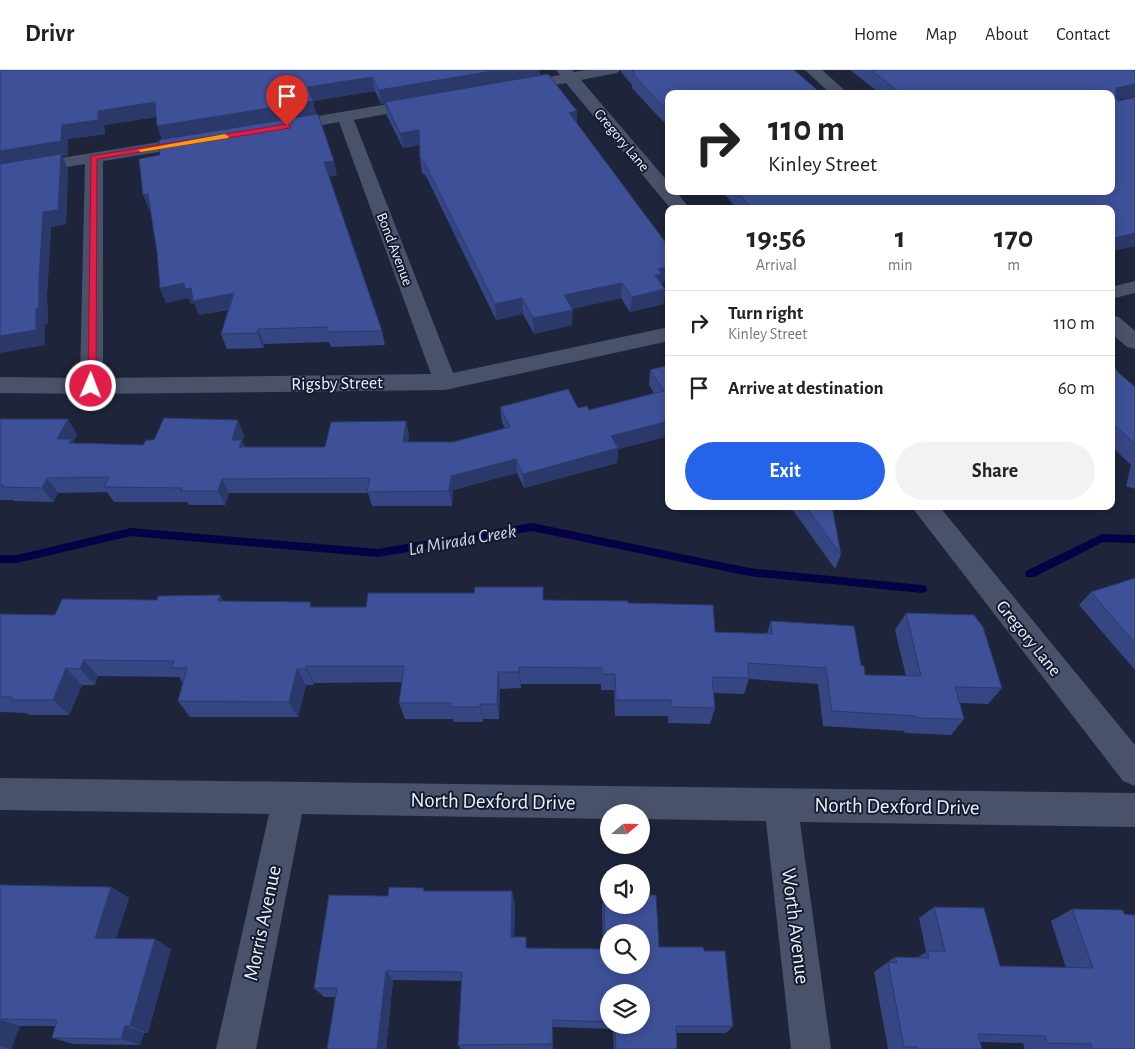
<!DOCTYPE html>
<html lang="en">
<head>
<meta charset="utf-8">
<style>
	body { margin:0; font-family:"Alegreya Sans",sans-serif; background:#f2f2f2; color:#222; height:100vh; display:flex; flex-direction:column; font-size:19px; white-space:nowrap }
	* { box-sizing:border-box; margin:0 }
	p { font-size:16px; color:#767676 }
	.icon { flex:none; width:28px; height:28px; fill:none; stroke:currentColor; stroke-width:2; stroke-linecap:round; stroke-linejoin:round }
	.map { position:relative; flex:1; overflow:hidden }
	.panel { position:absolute; left:665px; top:135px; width:450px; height:305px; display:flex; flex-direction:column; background:#fff; border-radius:10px; box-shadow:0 2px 12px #0003 }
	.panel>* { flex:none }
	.guide { position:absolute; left:665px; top:20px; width:450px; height:105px; border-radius:10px; box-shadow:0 2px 12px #0003; background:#fff; color:#222; overflow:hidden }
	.needle { width:32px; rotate:70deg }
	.fabs { position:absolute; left:600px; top:734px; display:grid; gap:10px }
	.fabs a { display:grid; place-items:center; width:50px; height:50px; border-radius:50%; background:#fff; box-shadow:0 2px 12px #0003; font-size:25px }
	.pin { position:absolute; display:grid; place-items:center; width:42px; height:42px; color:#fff; margin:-51px -21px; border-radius:50% 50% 50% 0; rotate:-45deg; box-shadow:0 0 5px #0007 }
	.pin .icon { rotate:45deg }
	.me { position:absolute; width:55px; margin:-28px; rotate:1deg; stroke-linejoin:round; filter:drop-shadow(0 0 4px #0008) }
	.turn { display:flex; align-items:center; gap:18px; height:105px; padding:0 20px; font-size:22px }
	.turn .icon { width:65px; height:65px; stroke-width:2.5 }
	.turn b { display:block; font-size:35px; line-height:42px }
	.eta { display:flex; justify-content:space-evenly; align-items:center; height:85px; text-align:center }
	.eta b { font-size:30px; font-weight:700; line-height:35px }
	.primary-button { display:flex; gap:10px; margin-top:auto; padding:10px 20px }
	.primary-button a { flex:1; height:58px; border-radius:30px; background:#2563eb; color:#fff; font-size:20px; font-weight:700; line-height:58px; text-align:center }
	.primary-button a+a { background:#f2f2f2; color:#222 }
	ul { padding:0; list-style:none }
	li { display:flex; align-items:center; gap:15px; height:65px; padding:0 20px; border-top:1px solid #e0e0e0 }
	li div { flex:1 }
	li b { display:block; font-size:19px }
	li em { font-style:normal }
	header { display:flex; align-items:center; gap:30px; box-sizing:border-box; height:70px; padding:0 25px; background:#fff; border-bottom:1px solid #e0e0e0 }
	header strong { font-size:24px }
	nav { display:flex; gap:28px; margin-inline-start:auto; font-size:18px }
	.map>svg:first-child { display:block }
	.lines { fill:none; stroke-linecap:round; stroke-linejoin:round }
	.stream { fill:#060145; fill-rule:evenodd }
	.minor { fill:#4a526b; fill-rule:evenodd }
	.wall { fill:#354683; fill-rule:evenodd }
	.shaded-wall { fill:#2b396a }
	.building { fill:#3e5198; stroke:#2b396a; fill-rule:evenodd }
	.route { fill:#e11d48; stroke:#92132f }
	.slow { fill:#f59e0b }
	.labels { text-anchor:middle; stroke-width:4; stroke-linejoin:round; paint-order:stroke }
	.far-street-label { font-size:15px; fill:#ecf1fd; stroke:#151b2f }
	.street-label { font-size:18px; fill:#ecf1fd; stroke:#151b2f }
	.water-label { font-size:19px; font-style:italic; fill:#d3dbef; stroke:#151b2f }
	.near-street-label { font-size:21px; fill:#ecf1fd; stroke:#151b2f }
</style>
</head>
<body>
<header>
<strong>Drivr</strong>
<nav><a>Home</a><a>Map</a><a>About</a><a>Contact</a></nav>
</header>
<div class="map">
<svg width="1135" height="979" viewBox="0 0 1135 979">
	<rect width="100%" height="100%" fill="#1e243a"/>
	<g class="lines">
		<g class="stream">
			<path d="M 532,453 L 749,498 L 922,515 L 926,516 L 927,519 L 926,522 L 922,523 L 749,506 L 532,461 L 378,487 L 131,466 L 17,493 L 0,493 L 0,485 L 17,485 L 131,458 L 378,479 Z"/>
			<path d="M 1102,464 L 1135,465 L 1135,473 L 1103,472 L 1034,507 L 1026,507 L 1025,504 L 1026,501 Z"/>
		</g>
		<g class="minor">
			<path d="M 556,0 L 572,0 L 574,2 L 586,0 L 620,0 L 617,3 L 581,10 L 669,113 L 669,121 L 676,121 L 690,139 L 671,139 L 566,13 L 517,22 L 511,20 L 509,17 L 511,14 L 517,12 L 560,5 Z"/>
			<path d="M 805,0 L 822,0 L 849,24 L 831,24 Z"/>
			<path d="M 423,28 L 429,30 L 431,33 L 429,36 L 354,50 L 453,303 L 669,257 L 669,271 L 445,320 L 91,324 L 0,323 L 0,307 L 80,308 L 85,94 L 0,108 L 0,98 L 196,66 L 202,67 L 205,71 L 202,75 L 103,91 L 103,308 L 431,304 L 339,52 L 283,62 L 277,61 L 275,57 L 277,53 L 283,52 Z"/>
			<path d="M 1135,211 L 1135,223 L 1111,229 L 1111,217 Z"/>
			<path d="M 1111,245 L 1119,247 L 1135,261 L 1135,279 L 1127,277 L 1111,263 Z"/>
			<path d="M 911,436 L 939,436 L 1135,675 L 1135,716 L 1123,711 Z"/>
			<path d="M 0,708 L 1135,723 L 1135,757 L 800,752 L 831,979 L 791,979 L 766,751 L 641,749 L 641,742 L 609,742 L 609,749 L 302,744 L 256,979 L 216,979 L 269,744 L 0,740 Z"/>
		</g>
	</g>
	<g class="wall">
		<path d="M 0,0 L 539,0 L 540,5 L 577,54 L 661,213 L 665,219 L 664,234 L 630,242 L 621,228 L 572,239 L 572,255 L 534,264 L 523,244 L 496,250 L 426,106 L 422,103 L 420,88 L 420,75 L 403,78 L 387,46 L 385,33 L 381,34 L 375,21 L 313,31 L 316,44 L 337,105 L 329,106 L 382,261 L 385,275 L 331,277 L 329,272 L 264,274 L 263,278 L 227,279 L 221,264 L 228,240 L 199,245 L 194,233 L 191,234 L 189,228 L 166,233 L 160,218 L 157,182 L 150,139 L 149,140 L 160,85 L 162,69 L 157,56 L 156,47 L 104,55 L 105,64 L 68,69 L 68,85 L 62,86 L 68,99 L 66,154 L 51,157 L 47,225 L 48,253 L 45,254 L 45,275 Z"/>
		<path d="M 621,0 L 794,0 L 669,24 L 669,58 L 632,18 L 632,15 L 621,2 Z"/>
		<path d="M 850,0 L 1135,0 L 1135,26 L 1117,30 L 1135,176 L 1111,181 L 1111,139 L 737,139 L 722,121 L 1111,121 L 1111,24 L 881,24 Z"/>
		<path d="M 1111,292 L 1118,302 L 1135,317 L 1135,419 L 1126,416 L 1131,395 L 1111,376 Z"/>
		<path d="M 669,295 L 669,366 L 618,379 L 617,393 L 524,418 L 517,403 L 453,420 L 452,436 L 372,436 L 368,423 L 229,423 L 225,435 L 189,435 L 188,432 L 114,432 L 107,422 L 58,423 L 53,432 L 14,431 L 13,430 L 0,430 L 0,349 L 77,364 L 73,372 L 74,373 L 143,375 L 154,370 L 244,365 L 242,371 L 245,377 L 325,377 L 406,351 L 409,366 L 408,372 L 453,372 L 505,358 L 502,352 L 500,337 L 578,338 L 589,340 L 654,323 L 649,315 L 650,300 Z"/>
		<path d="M 790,436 L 832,436 L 841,485 L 835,499 Z"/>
		<path d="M 1135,508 L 1135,600 L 1079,535 L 1091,522 Z"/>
		<path d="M 543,517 L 543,530 L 628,533 L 715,562 L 767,563 L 771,551 L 861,595 L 865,605 L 906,606 L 895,560 L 906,543 L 1002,618 L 988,634 L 960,633 L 964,649 L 951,665 L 905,663 L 904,661 L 823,656 L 818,614 L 749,609 L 744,624 L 714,623 L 715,638 L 710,654 L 668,653 L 668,646 L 615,646 L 614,620 L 601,620 L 601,614 L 521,614 L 521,618 L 500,619 L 499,649 L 483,649 L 483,652 L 454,652 L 453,649 L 405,649 L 399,633 L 402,612 L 314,613 L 314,615 L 306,615 L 298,647 L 190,647 L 178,631 L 183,613 L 179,607 L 98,606 L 95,615 L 82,615 L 69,645 L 29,645 L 26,643 L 0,642 L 0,544 L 55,545 L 157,530 L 220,525 L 223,531 L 312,537 L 366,537 L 474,523 Z"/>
		<path d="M 0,815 L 111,817 L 129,828 L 116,868 L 171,879 L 148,963 L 144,963 L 140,975 L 73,974 L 52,968 L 55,956 L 20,956 L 11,979 L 0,979 Z"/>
		<path d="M 425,821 L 515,833 L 514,867 L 528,878 L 603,879 L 602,837 L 604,826 L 659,877 L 704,881 L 733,956 L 726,963 L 676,963 L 677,979 L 614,979 L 613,959 L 553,957 L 553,979 L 461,979 L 458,975 L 462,911 L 393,910 L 386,979 L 327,979 L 335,927 L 324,927 L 314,918 L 388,826 ZM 609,922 L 641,955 L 609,955 Z"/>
		<path d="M 934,837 L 1000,896 L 1066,898 L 1051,851 L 1072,839 L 1135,979 L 1025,979 L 1023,973 L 980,972 L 982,979 L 888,979 L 874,902 L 895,887 L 918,887 L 926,882 L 919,848 Z"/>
	</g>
	<g class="shaded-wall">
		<path d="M 498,0 L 539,0 L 540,7 L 381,34 L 379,20 Z"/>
		<path d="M 372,7 L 375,21 L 311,31 L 308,17 Z"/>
		<path d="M 1135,14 L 1135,26 L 1111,31 L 1116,18 Z"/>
		<path d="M 313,31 L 316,45 L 163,70 L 157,56 Z"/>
		<path d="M 155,32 L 160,46 L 104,55 L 105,64 L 68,69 L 68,85 L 62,86 L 68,99 L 66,154 L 51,157 L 47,225 L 48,253 L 45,254 L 45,275 L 0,283 L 0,81 L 62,55 L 98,41 Z"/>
		<path d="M 577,41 L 577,56 L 569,43 Z"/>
		<path d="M 419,60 L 421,75 L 403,78 L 400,63 Z"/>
		<path d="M 334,91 L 337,105 L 328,107 L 324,92 Z"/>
		<path d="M 148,124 L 154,139 L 149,140 L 143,125 Z"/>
		<path d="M 1135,163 L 1135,176 L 1111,181 L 1111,169 Z"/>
		<path d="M 669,197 L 669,212 L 661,214 L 655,205 L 658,199 Z"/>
		<path d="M 184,213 L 191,218 L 234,223 L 239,237 L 199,245 L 194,233 L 191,234 L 189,228 L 166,233 L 160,218 Z"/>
		<path d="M 622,213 L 621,228 L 564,241 L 564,225 Z"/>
		<path d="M 665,219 L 664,234 L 630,242 L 632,227 Z"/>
		<path d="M 522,228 L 523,244 L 496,250 L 495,234 Z"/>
		<path d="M 573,240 L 572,255 L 534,264 L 533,248 Z"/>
		<path d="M 258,259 L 264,274 L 263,278 L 257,263 Z"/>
		<path d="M 68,349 L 77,364 L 73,372 L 81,384 L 57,369 Z"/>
		<path d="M 238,350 L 244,365 L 242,371 L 248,385 L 232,370 Z"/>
		<path d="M 406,351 L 409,366 L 406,387 L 403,372 Z"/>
		<path d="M 669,351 L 669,366 L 618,379 L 617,393 L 524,418 L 523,404 L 611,366 Z"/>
		<path d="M 516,389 L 517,403 L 453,420 L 452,436 L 449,421 L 451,406 Z"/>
		<path d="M 47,408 L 58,423 L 53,432 L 42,418 Z"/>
		<path d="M 222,409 L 229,423 L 225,435 L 218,421 Z"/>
		<path d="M 220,525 L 230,543 L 218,531 Z"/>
		<path d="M 84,590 L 98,606 L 95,615 L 80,599 Z"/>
		<path d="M 306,596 L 314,613 L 314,615 L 306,599 Z"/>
		<path d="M 519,597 L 521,614 L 521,618 L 519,602 Z"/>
		<path d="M 66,598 L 82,615 L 69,645 L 53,630 Z"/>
		<path d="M 297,599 L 306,615 L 298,647 L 289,632 Z"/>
		<path d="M 498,602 L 500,619 L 499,649 L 497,634 Z"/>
		<path d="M 480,634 L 483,649 L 483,652 L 480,637 Z"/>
		<path d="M 111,817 L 129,828 L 113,878 L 95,868 Z"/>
		<path d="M 512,821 L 515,833 L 514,877 L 511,867 Z"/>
		<path d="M 155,869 L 171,879 L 148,963 L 130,956 Z"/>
		<path d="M 386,901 L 393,910 L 386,979 L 377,979 Z"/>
		<path d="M 0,950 L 20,956 L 11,979 L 0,976 Z"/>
		<path d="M 553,950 L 553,979 L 552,974 Z"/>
		<path d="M 125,956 L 144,963 L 140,975 L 121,969 Z"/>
	</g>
	<g class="building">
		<path d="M 0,0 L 498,0 L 379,20 L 372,7 L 308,17 L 313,31 L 157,56 L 155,32 L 98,41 L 98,50 L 62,55 L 61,71 L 0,81 Z"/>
		<path d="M 632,0 L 794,0 L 822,24 L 669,24 L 669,43 L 633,4 L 635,4 Z"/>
		<path d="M 871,0 L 1135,0 L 1135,14 L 1116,18 L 1116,29 L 1118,31 L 1135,27 L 1135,163 L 1111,169 L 1111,139 L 752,139 L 737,121 L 1111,121 L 1111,24 L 902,24 Z"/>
		<path d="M 548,4 L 577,41 L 569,43 L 576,52 L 669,177 L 669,197 L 658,199 L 662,204 L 655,205 L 665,219 L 632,227 L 622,213 L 564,225 L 573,240 L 533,248 L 522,228 L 495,234 L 424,92 L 420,88 L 419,60 L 400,63 L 385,32 Z"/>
		<path d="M 318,44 L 334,91 L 324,92 L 382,261 L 326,262 L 327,257 L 258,259 L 257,263 L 221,264 L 234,223 L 193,231 L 191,218 L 185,219 L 184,213 L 160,218 L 157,182 L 148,124 L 143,125 L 139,89 L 160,85 L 159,70 Z"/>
		<path d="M 61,84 L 58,140 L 43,142 L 39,210 L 39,238 L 36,239 L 36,260 L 0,266 L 0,94 Z"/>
		<path d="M 1111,292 L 1118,302 L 1135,317 L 1135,374 L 1111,352 Z"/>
		<path d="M 669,295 L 669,351 L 611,366 L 618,378 L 523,404 L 516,389 L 451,406 L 449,421 L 367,422 L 370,408 L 222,409 L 218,421 L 181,421 L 182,418 L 104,417 L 109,407 L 47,408 L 42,418 L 3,417 L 3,415 L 0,415 L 0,349 L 68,349 L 57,369 L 71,369 L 69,373 L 143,375 L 146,370 L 154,370 L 164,348 L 238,350 L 232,370 L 242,370 L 239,377 L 325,377 L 331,352 L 406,351 L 403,372 L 453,372 L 510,357 L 500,337 L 568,319 L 578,338 L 587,336 L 589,340 L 664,321 L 650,300 Z"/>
		<path d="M 805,436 L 832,436 L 841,485 Z"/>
		<path d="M 1135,508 L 1135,573 L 1091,522 Z"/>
		<path d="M 475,517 L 543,517 L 543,530 L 628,531 L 628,533 L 713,535 L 715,562 L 772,564 L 771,551 L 854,556 L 861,595 L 864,596 L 865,605 L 921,606 L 906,543 L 974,545 L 983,557 L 1002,618 L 955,617 L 964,649 L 916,648 L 916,646 L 832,641 L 826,598 L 748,593 L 749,608 L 712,607 L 715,638 L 672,637 L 671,630 L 616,630 L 615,604 L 603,604 L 602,598 L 519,597 L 519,602 L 498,602 L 497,634 L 480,634 L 480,637 L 450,637 L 451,633 L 399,633 L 404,596 L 306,596 L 306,599 L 297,599 L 289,632 L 178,631 L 187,598 L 172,598 L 174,591 L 84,590 L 80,599 L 66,598 L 53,630 L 11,630 L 12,627 L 0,627 L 0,544 L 55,545 L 62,529 L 157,530 L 158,526 L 220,525 L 218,531 L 311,532 L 310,537 L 366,537 L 368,523 L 474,523 Z"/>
		<path d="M 0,815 L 111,817 L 95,868 L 155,869 L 130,956 L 125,956 L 121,969 L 52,968 L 57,950 L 0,949 Z"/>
		<path d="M 389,817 L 424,818 L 423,821 L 512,821 L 511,867 L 526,867 L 526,878 L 605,879 L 604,826 L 609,826 L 609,835 L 641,835 L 641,825 L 656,825 L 659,877 L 703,877 L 704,881 L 725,881 L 733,956 L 676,956 L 677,979 L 616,979 L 615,955 L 641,955 L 641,922 L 609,922 L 609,952 L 553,950 L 552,974 L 458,975 L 462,902 L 386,901 L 377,979 L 327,979 L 337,918 L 314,918 L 329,825 L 388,826 ZM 609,862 L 641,862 L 641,895 L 609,895 Z"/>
		<path d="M 934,837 L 984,838 L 1000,896 L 1093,898 L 1072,839 L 1123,840 L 1124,844 L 1135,845 L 1135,979 L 1092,979 L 1091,974 L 1047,973 L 1045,966 L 978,964 L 982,979 L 917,979 L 917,977 L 904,977 L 888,892 L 897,893 L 895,887 L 929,888 L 928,881 L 945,881 Z"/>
	</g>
	<path class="route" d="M 287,54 L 290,55 L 290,58 L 97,89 L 96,316 L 91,320 L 88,319 L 91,86 Z"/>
	<path class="slow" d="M 225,64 L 229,67 L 228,68 L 141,82 L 138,80 Z"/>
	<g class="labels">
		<g class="far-street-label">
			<text transform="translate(622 70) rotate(50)" y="5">Gregory Lane</text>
			<text transform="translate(395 179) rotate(69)" y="5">Bond Avenue</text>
		</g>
		<g class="street-label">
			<text transform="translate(337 313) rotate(-1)" y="6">Rigsby Street</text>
			<text transform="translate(1029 568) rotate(51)" y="6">Gregory Lane</text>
		</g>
		<g class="water-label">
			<text transform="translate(462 469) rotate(-10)" y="7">La Mirada Creek</text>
		</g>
		<g class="near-street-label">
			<text transform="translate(493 731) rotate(1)" y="7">North Dexford Drive</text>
			<text transform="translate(897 736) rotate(1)" y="7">North Dexford Drive</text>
			<text transform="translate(262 853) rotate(-78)" y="7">Morris Avenue</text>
			<text transform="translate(796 856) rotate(83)" y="7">Worth Avenue</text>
		</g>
	</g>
</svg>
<div class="fabs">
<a><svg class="needle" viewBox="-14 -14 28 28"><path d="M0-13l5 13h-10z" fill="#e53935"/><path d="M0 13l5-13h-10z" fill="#767676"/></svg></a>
<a><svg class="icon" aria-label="sound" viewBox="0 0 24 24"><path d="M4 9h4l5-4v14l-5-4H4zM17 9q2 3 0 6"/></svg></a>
<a><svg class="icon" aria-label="search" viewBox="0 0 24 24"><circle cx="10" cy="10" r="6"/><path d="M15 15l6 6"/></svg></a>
<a><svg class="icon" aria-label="layers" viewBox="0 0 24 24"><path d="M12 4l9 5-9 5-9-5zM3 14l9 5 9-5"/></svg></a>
</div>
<div class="pin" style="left:287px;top:56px;background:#d93025"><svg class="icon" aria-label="arrive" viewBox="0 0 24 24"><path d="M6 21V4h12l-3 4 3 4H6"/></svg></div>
<svg class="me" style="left:91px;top:316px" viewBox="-20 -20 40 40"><circle r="17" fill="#e11d48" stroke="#fff" stroke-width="3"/><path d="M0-11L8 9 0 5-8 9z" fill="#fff"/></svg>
<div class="guide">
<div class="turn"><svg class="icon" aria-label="right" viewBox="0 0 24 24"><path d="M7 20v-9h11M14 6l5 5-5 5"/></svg><div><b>110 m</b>Kinley Street</div></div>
</div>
<section class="panel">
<div class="eta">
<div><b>19:56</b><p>Arrival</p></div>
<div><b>1</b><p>min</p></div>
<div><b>170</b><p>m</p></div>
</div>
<ul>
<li><svg class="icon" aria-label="right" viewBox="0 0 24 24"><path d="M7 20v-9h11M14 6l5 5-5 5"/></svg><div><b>Turn right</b><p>Kinley Street</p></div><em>110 m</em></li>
<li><svg class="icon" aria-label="arrive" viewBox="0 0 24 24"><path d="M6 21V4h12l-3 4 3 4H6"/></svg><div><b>Arrive at destination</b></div><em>60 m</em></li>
</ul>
<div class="primary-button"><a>Exit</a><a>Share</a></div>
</section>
</div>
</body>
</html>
